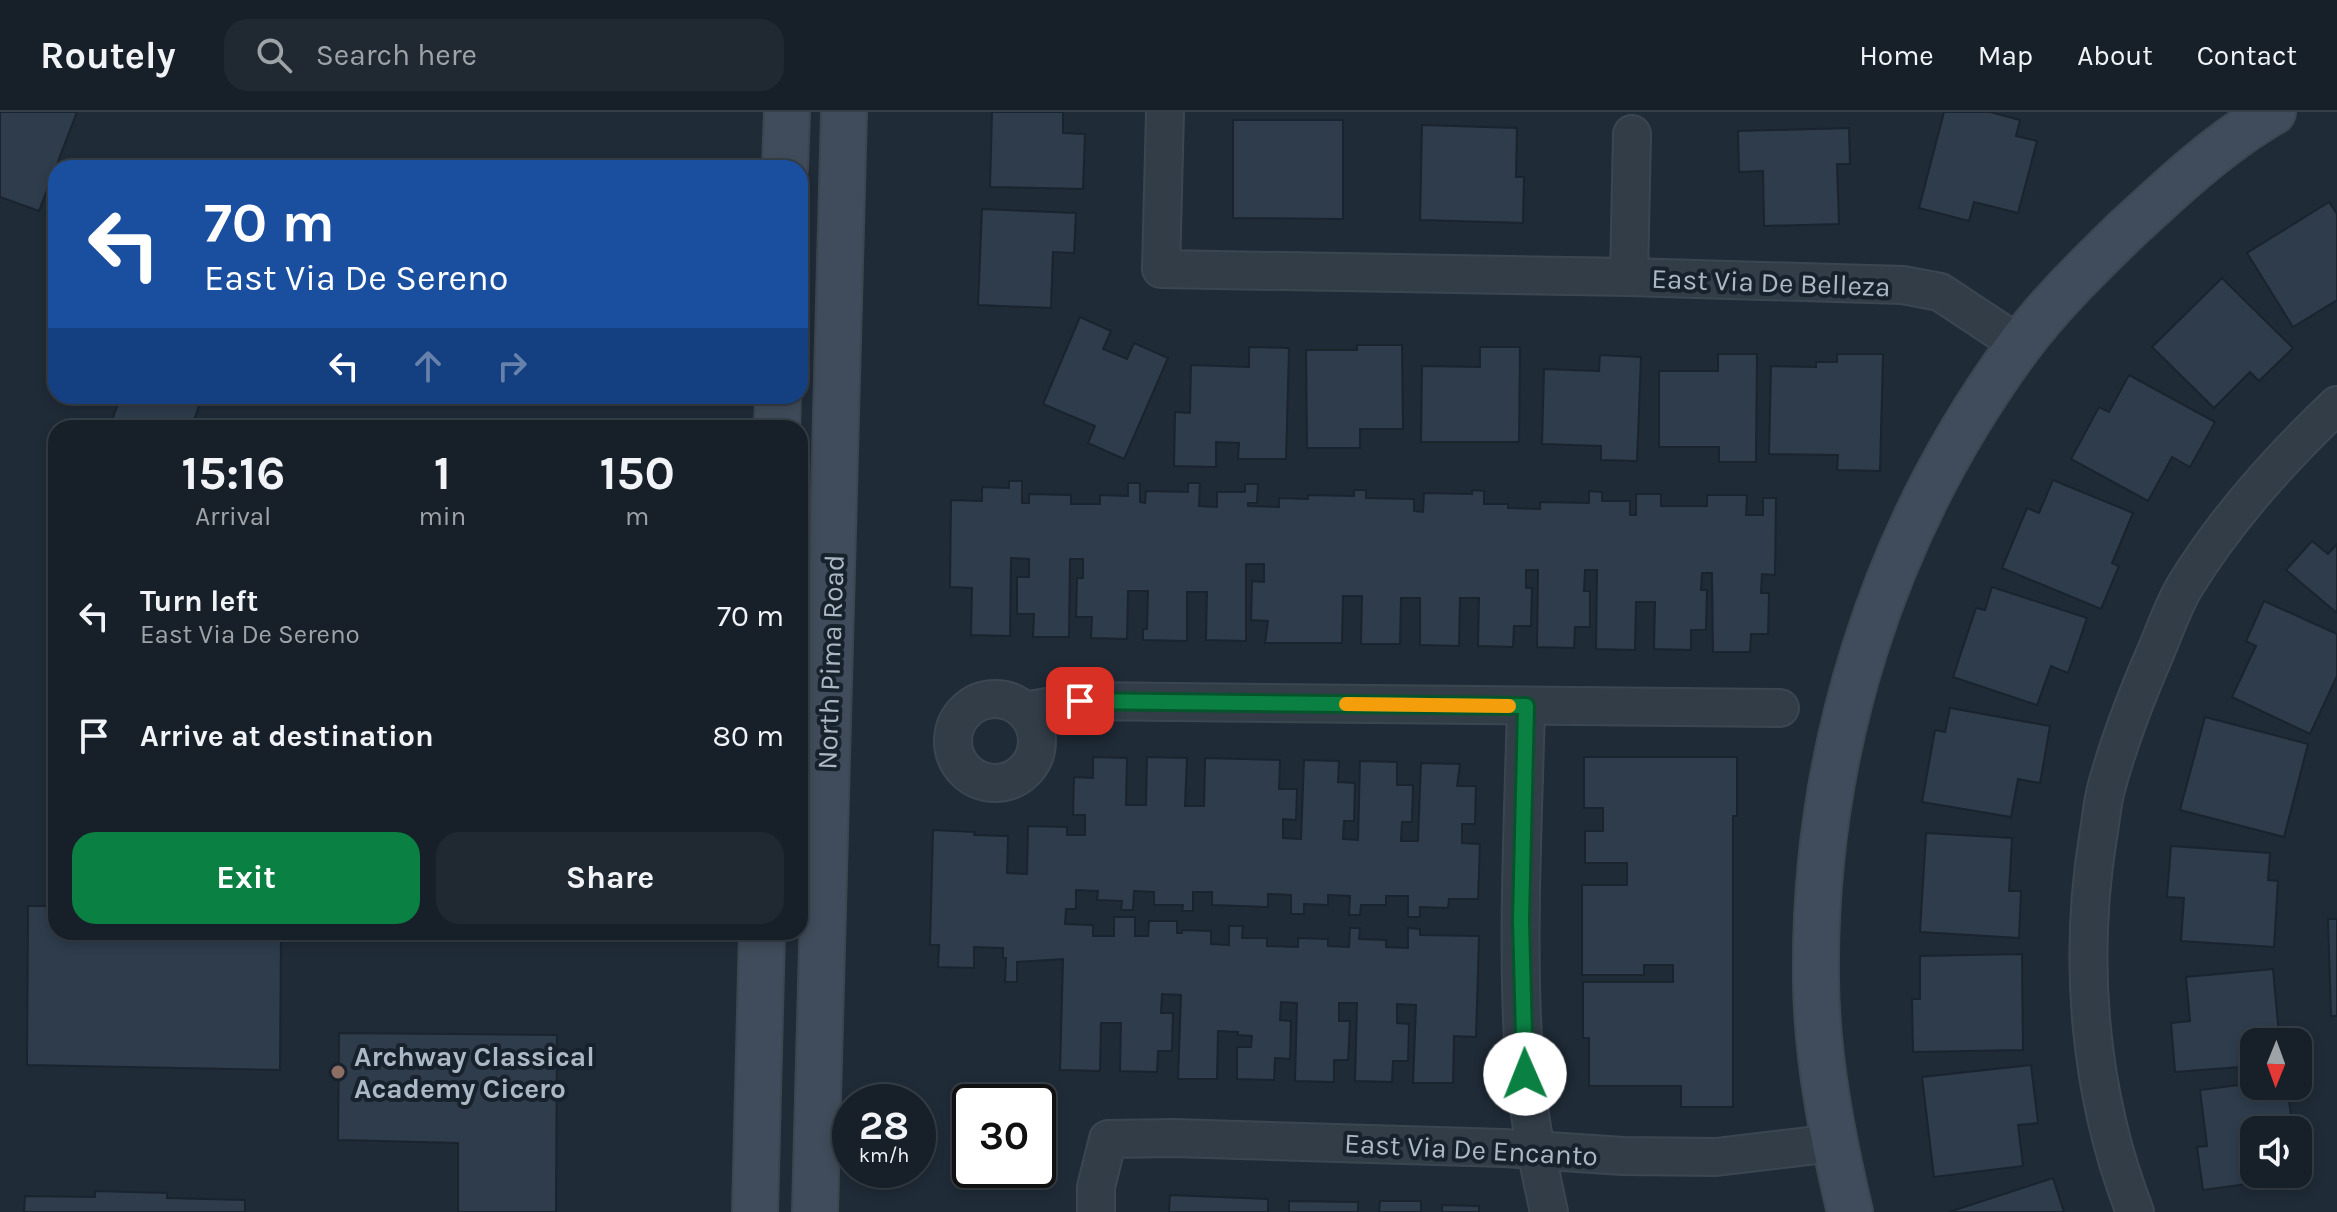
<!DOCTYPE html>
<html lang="en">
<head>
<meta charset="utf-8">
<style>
	body { margin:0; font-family:Karla,sans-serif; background:#202831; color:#f1f3f6; height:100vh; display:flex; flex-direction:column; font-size:30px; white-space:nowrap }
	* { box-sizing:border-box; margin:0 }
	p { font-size:26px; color:#9ea3a8 }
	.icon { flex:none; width:44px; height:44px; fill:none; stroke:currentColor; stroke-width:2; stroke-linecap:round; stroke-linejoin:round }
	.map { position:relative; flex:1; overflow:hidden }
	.panel { position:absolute; left:48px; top:308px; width:760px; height:520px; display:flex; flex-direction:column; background:#172029; border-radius:24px; box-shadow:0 4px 12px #0003,0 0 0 2px #363e46 }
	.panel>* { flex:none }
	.hud { position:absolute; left:48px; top:48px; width:760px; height:244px; border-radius:24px; box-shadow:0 4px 12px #0003,0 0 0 2px #363e46; background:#1a4fa0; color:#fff; overflow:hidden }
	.needle { width:52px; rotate:181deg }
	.controls { position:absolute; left:2240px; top:916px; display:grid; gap:16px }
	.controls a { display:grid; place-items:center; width:72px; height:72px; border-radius:16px; background:#172029; box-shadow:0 4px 12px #0003,0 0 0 2px #363e46; font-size:40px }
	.speed { position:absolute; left:832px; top:972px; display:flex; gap:16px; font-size:40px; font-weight:700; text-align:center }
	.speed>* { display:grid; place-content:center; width:104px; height:104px; border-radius:50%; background:#172029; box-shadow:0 4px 12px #0003,0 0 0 2px #363e46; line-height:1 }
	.speed small { font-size:20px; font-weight:400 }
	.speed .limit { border:4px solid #111; border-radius:12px; background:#fff; color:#111 }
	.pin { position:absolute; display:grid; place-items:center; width:68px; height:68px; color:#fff; margin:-34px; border-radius:16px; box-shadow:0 4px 12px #0006 }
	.me { position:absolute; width:88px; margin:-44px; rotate:359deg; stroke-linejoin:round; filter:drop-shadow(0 0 6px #0008) }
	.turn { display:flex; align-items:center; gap:28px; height:168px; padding:0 24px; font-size:36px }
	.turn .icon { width:104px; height:104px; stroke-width:2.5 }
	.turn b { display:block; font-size:56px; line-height:68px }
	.lanes { display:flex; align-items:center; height:76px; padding:0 24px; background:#0003; justify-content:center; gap:40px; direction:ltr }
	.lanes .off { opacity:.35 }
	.eta { display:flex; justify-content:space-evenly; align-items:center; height:136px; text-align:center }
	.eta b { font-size:48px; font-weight:700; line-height:56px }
	.action { display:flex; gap:16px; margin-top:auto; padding:16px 24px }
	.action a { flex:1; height:92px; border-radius:24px; background:#0b8043; color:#fff; font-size:32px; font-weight:700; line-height:92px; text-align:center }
	.action a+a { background:#202831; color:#f1f3f6 }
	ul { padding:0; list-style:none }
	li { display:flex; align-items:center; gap:24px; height:120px; padding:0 24px }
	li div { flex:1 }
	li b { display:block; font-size:30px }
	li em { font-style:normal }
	header { display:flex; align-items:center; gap:48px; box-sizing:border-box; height:112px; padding:0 40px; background:#172029; border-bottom:2px solid #363e46 }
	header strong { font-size:38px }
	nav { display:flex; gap:44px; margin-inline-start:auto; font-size:28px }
	.search { width:560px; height:72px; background:#202831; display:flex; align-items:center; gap:20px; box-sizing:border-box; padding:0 28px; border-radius:24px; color:#9ea3a8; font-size:30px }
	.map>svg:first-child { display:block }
	.building { fill:#2e3c4c; stroke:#1a242e; stroke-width:2 }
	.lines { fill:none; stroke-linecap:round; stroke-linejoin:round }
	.street-casing { stroke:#3c4651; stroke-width:40 }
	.secondary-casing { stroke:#3c4651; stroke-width:48 }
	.street { stroke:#323d48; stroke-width:36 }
	.secondary { stroke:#404c5b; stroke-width:44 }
	.route-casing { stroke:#07532c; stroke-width:20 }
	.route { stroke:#0b8043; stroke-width:14 }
	.slow { stroke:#f59e0b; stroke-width:14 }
	.education-dot { fill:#8d6e63; stroke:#18222c; stroke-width:3 }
	.labels { text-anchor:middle; stroke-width:8; stroke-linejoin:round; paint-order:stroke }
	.street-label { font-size:28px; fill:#acb8c5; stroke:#18222c }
	.poi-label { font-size:28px; font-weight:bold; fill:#acb8c5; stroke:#18222c; text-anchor:start }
</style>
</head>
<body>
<header>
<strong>Routely</strong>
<div class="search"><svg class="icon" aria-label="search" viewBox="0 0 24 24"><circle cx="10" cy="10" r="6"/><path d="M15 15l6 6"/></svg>Search here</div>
<nav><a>Home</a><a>Map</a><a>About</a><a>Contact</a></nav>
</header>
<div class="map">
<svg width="2337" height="1100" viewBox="0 0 2337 1100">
	<rect width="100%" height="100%" fill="#1f2b37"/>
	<g class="building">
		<path d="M 0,0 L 77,0 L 39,99 L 0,85 Z"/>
		<path d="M 992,0 L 1063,0 L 1063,21 L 1085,22 L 1083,77 L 990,75 Z"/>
		<path d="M 1944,0 L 1990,0 L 2020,8 L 2016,24 L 2037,29 L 2018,101 L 1974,90 L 1969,109 L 1919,96 Z"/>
		<path d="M 1233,8 L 1343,8 L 1343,107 L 1233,106 Z"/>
		<path d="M 1422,13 L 1517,16 L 1516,65 L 1524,65 L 1523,111 L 1420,108 Z"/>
		<path d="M 1849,16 L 1850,52 L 1837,52 L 1839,112 L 1764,114 L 1763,59 L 1739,60 L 1738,19 Z"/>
		<path d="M 2329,90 L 2337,102 L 2337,188 L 2293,215 L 2247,141 Z"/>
		<path d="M 982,97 L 1076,101 L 1074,141 L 1053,140 L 1051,196 L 978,193 Z"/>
		<path d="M 2222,166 L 2293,236 L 2259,269 L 2250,260 L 2214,296 L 2152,235 Z"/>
		<path d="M 1080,205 L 1111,219 L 1103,237 L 1127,247 L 1134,231 L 1168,246 L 1124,347 L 1088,331 L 1095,314 L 1043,292 Z"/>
		<path d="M 1357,233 L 1402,233 L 1403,317 L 1360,317 L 1360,336 L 1307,336 L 1306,238 L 1357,238 Z"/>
		<path d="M 1249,235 L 1289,236 L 1286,347 L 1238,347 L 1239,331 L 1216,330 L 1216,355 L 1174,354 L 1175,300 L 1190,301 L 1191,253 L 1249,255 Z"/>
		<path d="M 1480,235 L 1520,235 L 1519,330 L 1421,330 L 1422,254 L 1480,255 Z"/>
		<path d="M 1718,242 L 1757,242 L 1756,350 L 1719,350 L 1719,335 L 1659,335 L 1659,259 L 1718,259 Z"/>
		<path d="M 1837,242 L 1883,242 L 1880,359 L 1837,358 L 1838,343 L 1769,342 L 1771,254 L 1816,255 L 1816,250 L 1837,250 Z"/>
		<path d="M 1600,243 L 1641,245 L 1637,349 L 1601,348 L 1601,334 L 1542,332 L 1544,257 L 1599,259 Z"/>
		<path d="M 2129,263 L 2215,310 L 2190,355 L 2172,345 L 2148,389 L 2071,347 L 2099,295 L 2109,300 Z"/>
		<path d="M 121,284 L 174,284 L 199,294 L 191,316 L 109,316 Z"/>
		<path d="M 2053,368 L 2133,401 L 2112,451 L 2119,454 L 2101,497 L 2002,456 L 2027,396 L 2039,401 Z"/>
		<path d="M 1009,369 L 1022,369 L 1022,391 L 1029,391 L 1029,382 L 1071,383 L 1071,392 L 1100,392 L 1100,383 L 1128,384 L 1128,371 L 1140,371 L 1140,390 L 1145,391 L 1146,379 L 1188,380 L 1188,371 L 1200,371 L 1199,394 L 1217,395 L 1217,380 L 1245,380 L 1245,372 L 1258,372 L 1257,391 L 1248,391 L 1248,394 L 1279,395 L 1279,386 L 1308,387 L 1308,383 L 1354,384 L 1354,378 L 1366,378 L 1366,386 L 1414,387 L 1414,399 L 1423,400 L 1424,381 L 1472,382 L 1472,378 L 1484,379 L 1484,392 L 1508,392 L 1508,396 L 1540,397 L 1540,390 L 1589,391 L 1589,379 L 1602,380 L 1602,389 L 1630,389 L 1630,403 L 1636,403 L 1636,382 L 1661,382 L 1661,394 L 1707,394 L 1707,383 L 1747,383 L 1746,403 L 1763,403 L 1763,386 L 1776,386 L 1775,463 L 1762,462 L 1761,481 L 1769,481 L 1768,522 L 1751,522 L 1750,540 L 1713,540 L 1712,461 L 1702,461 L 1701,478 L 1707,478 L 1706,518 L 1691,518 L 1691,538 L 1654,537 L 1655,490 L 1636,490 L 1635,538 L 1596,537 L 1597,458 L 1585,458 L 1584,479 L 1590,479 L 1590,515 L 1575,515 L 1574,536 L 1537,535 L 1538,458 L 1526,458 L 1526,476 L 1532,476 L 1531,514 L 1514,514 L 1513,535 L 1478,534 L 1479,486 L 1460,486 L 1459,534 L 1420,533 L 1420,486 L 1401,486 L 1400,532 L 1361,532 L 1362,484 L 1343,484 L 1342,531 L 1265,531 L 1268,509 L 1251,508 L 1252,469 L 1264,470 L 1264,452 L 1246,452 L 1246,529 L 1206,528 L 1207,480 L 1187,480 L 1187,529 L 1143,528 L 1143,517 L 1147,517 L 1148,479 L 1128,479 L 1127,527 L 1091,526 L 1092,505 L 1076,505 L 1077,466 L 1083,466 L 1083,447 L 1070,447 L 1069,525 L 1033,525 L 1034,502 L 1017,502 L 1017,465 L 1029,465 L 1029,447 L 1011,446 L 1010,524 L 971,523 L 972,476 L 950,475 L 951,388 L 982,389 L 982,375 L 1009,376 Z"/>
		<path d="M 2312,429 L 2328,442 L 2337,432 L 2337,501 L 2286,458 Z"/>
		<path d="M 1992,475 L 2087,506 L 2068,561 L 2051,554 L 2037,593 L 1953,565 L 1976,496 L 1985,498 Z"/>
		<path d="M 2264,489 L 2337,522 L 2337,564 L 2310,622 L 2232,585 L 2256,534 L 2246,529 Z"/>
		<path d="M 1950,596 L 2050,614 L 2040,671 L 2018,667 L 2011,705 L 1922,690 L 1935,618 L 1945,620 Z"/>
		<path d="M 2205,605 L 2308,632 L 2284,725 L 2180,698 Z"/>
		<path d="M 1093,645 L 1127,646 L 1126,693 L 1146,693 L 1147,645 L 1187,646 L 1185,694 L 1204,694 L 1205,646 L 1280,648 L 1279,677 L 1297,677 L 1296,708 L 1283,707 L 1283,726 L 1301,727 L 1304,648 L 1339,649 L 1338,670 L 1355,671 L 1354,709 L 1344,709 L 1343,727 L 1358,728 L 1360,649 L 1397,650 L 1397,673 L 1413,673 L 1412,710 L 1402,710 L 1401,729 L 1418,729 L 1421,651 L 1460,652 L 1457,674 L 1476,674 L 1475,712 L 1462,712 L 1462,731 L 1480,732 L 1478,787 L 1449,787 L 1448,796 L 1420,795 L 1420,805 L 1408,805 L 1408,784 L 1386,784 L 1386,793 L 1361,793 L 1360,803 L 1349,803 L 1350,784 L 1328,783 L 1328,793 L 1304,792 L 1304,802 L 1291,802 L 1291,783 L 1268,782 L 1268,795 L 1212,793 L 1212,780 L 1193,780 L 1193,799 L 1182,799 L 1183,793 L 1154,793 L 1154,780 L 1134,779 L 1133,798 L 1121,798 L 1122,789 L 1097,788 L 1098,779 L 1076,778 L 1076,797 L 1066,797 L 1065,812 L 1093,813 L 1093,824 L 1114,824 L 1114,805 L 1135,805 L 1135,824 L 1148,824 L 1149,809 L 1177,809 L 1177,821 L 1182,821 L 1182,818 L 1211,819 L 1211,832 L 1229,833 L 1229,814 L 1243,814 L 1242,826 L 1267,826 L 1267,834 L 1298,835 L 1298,826 L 1328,827 L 1328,834 L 1349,835 L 1350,816 L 1360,816 L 1359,827 L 1386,828 L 1386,835 L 1408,836 L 1408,816 L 1420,817 L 1420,823 L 1479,824 L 1476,925 L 1454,924 L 1453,971 L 1413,971 L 1416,893 L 1397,892 L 1397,911 L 1409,912 L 1408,949 L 1393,949 L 1392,970 L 1355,969 L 1357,891 L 1339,891 L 1339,909 L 1350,909 L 1348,948 L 1334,948 L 1334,970 L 1295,969 L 1297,891 L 1281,890 L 1280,908 L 1291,909 L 1290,947 L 1275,946 L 1274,968 L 1237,967 L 1237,935 L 1251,935 L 1252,924 L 1238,923 L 1238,920 L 1218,919 L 1217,967 L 1178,967 L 1181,883 L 1162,882 L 1161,901 L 1173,901 L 1172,939 L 1158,939 L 1157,960 L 1120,959 L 1121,911 L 1101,911 L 1100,959 L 1060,958 L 1063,847 L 1017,850 L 1017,870 L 1005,870 L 1006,846 L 1003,846 L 1003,836 L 974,835 L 974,856 L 938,855 L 939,833 L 930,833 L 933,718 L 975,720 L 974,723 L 1008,724 L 1007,761 L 1027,762 L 1028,714 L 1067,715 L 1067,723 L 1085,723 L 1085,703 L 1073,703 L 1074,665 L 1093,666 Z"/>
		<path d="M 1584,645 L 1737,645 L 1737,704 L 1733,704 L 1733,995 L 1681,995 L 1681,974 L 1589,974 L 1589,926 L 1583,926 L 1583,870 L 1673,870 L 1673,853 L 1644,853 L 1644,863 L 1582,863 L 1582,773 L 1627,773 L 1627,751 L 1585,751 L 1585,719 L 1603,719 L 1603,696 L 1584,696 Z"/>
		<path d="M 1926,721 L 2012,726 L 2009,779 L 2021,779 L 2019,826 L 1920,820 Z"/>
		<path d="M 2171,734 L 2270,741 L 2268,768 L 2278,769 L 2274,835 L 2181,829 L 2184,786 L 2167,785 Z"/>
		<path d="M 28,794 L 56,794 L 56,820 L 281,820 L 280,958 L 27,953 Z"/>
		<path d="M 2328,807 L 2337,807 L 2337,904 L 2331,904 Z"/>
		<path d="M 2022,842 L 2023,938 L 1913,940 L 1912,887 L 1920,887 L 1920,844 Z"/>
		<path d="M 2273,857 L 2279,924 L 2269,924 L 2269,930 L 2254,930 L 2254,954 L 2175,960 L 2171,911 L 2190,909 L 2186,865 Z"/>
		<path d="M 339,921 L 557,923 L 556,1100 L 458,1100 L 458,1031 L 338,1028 Z"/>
		<path d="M 2031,953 L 2038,1011 L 2018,1013 L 2023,1054 L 1934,1065 L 1922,965 Z"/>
		<path d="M 2254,971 L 2254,974 L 2287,974 L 2293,1018 L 2254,1018 L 2254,1062 L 2298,1062 L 2298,1058 L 2299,1065 L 2203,1078 L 2197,1035 L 2207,1034 L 2200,978 Z"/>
		<path d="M 2053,1066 L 2064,1100 L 1949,1100 Z"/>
		<path d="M 95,1079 L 167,1081 L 167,1086 L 245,1088 L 245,1100 L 24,1100 L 25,1084 L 95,1085 Z"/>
		<path d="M 1170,1083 L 1268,1087 L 1268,1100 L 1169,1100 Z"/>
		<path d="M 1289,1089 L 1358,1090 L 1358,1100 L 1289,1100 Z"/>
		<path d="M 1380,1089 L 1421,1089 L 1421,1100 L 1379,1100 Z"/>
		<path d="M 1442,1093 L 1479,1094 L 1479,1100 L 1442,1100 Z"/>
	</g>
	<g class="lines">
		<g class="street-casing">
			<g id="street">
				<path d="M 1165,0 L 1161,157 L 1629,165 L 1903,173 L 1940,180 L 2020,233"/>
				<path d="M 1629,165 L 1632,22"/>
				<circle cx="995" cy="629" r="42"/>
				<path d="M 1526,594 C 1523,716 1516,840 1525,961 C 1529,1008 1539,1054 1549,1100"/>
				<path d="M 1025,599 L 1080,589 L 1780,596"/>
				<path d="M 1096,1100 L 1096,1075 L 1108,1027 L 1174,1026 L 1504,1036 L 1623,1044 L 1716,1045 L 1834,1031"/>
				<path d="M 2135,1100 C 2089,982 2078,849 2098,725 C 2101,709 2102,692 2106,677 C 2118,632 2135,588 2153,546 C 2164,522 2172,495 2185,474 C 2226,407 2281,346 2337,293"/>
			</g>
		</g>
		<g class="secondary-casing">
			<g id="secondary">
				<path d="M 785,56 L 787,0"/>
				<path d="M 777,316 L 778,284"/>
				<path d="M 755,1100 L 762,820"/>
				<path d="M 815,1100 L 844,0"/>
				<path d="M 1850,1100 C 1832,1024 1817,947 1816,869 C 1813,641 1883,419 2018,235 C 2049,193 2088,155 2125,119 C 2170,77 2219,31 2273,0"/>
			</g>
		</g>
		<use href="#street" class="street"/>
		<use href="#secondary" class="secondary"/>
	</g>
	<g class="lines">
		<g class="route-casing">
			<path id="route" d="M 1080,589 L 1526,594 L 1521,808 L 1525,962"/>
		</g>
		<use href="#route" class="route"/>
		<path class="slow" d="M 1346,592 L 1509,594"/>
	</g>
	<circle class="education-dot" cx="338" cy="960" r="8"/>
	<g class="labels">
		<g class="street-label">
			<text transform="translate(1771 170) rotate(2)" y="10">East Via De Belleza</text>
			<text transform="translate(830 550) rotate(-88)" y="10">North Pima Road</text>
			<text transform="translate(1471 1037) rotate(3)" y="10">East Via De Encanto</text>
		</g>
		<g class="poi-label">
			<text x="354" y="954">Archway Classical<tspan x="354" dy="32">Academy Cicero</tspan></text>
		</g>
	</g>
</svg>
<div class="controls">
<a><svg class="needle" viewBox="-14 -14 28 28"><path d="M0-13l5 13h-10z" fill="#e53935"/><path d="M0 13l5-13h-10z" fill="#9ea3a8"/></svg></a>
<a><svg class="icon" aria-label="sound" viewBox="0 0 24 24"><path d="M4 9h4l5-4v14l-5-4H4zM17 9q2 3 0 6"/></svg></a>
</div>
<div class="speed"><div>28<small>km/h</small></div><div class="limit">30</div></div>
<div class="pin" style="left:1080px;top:589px;background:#d93025"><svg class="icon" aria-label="arrive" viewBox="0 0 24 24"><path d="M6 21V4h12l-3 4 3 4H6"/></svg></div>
<svg class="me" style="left:1525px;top:962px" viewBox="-20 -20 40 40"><circle r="19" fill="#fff"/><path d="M0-13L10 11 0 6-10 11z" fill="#0b8043"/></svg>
<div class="hud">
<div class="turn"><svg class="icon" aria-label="left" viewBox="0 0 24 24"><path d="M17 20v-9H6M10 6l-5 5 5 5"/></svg><div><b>70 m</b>East Via De Sereno</div></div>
<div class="lanes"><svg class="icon" aria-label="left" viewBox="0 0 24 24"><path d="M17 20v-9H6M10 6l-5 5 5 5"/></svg><svg class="icon off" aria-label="ahead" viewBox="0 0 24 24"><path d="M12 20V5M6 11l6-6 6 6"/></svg><svg class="icon off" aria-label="right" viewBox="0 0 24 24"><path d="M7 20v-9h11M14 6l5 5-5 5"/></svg></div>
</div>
<section class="panel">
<div class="eta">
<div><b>15:16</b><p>Arrival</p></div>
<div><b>1</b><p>min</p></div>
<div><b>150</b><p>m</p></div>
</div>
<ul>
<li><svg class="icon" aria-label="left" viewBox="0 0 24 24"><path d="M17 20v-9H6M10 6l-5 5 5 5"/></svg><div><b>Turn left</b><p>East Via De Sereno</p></div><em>70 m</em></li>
<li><svg class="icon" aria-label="arrive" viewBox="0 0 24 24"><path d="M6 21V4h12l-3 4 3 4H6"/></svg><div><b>Arrive at destination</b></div><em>80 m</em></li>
</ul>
<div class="action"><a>Exit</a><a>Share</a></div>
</section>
</div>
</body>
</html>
